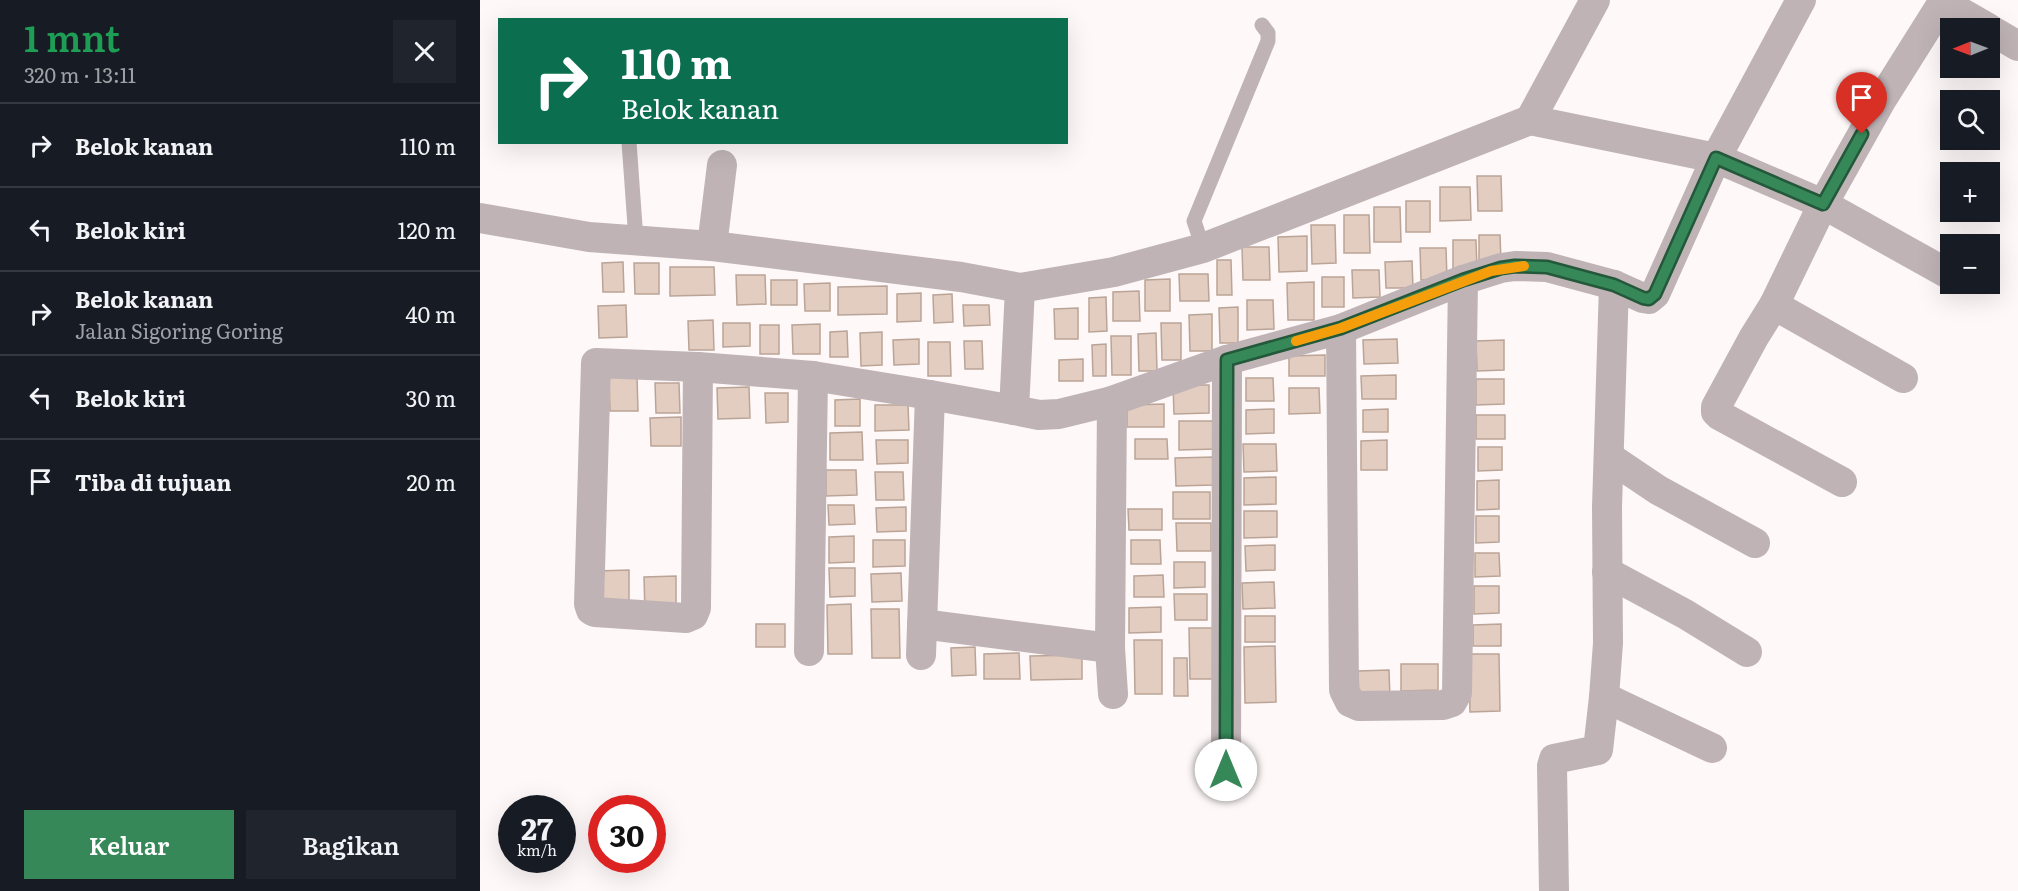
<!DOCTYPE html>
<html lang="id">
<head>
<meta charset="utf-8">
<style>
	body { margin:0; font-family:Literata,serif; background:#20242c; color:#f1f3f6; height:100vh; display:flex; flex-direction:column; font-size:22px; white-space:nowrap }
	* { box-sizing:border-box; margin:0 }
	p { font-size:20px; color:#9ea1a6 }
	.icon { flex:none; width:33px; height:33px; fill:none; stroke:currentColor; stroke-width:2; stroke-linecap:round; stroke-linejoin:round }
	.map { position:relative; flex:1; overflow:hidden }
	.side { display:flex; flex-direction:column; background:#171b24; width:480px }
	.side>* { flex:none }
	.banner { position:absolute; left:18px; top:18px; width:570px; height:126px; border-radius:0px; box-shadow:0 6px 24px #0002; background:#0b6e4f; color:#fff; overflow:hidden }
	.needle { width:39px; rotate:269deg }
	.controls { position:absolute; left:1460px; top:18px; display:grid; gap:12px }
	.controls a { display:grid; place-items:center; width:60px; height:60px; border-radius:0px; background:#171b24; box-shadow:0 6px 24px #0002; font-size:30px }
	.speed { position:absolute; left:18px; top:795px; display:flex; gap:12px; font-size:30px; font-weight:700; text-align:center }
	.speed>* { display:grid; place-content:center; width:78px; height:78px; border-radius:50%; background:#171b24; box-shadow:0 6px 24px #0002; line-height:1 }
	.speed small { font-size:15px; font-weight:400 }
	.speed .limit { border:9px solid #d22; background:#fff; color:#111 }
	.pin { position:absolute; display:grid; place-items:center; width:51px; height:51px; color:#fff; margin:-62px -26px; border-radius:50% 50% 50% 0; rotate:-45deg; box-shadow:0 0 6px #0007 }
	.pin .icon { rotate:45deg }
	.me { position:absolute; width:66px; margin:-33px; rotate:0deg; stroke-linejoin:round; filter:drop-shadow(0 0 4px #0008) }
	.turn { display:flex; align-items:center; gap:21px; height:126px; padding:0 24px; font-size:27px }
	.turn .icon { width:78px; height:78px; stroke-width:2.5 }
	.turn b { display:block; font-size:42px; line-height:51px }
	.round { display:grid; place-items:center; flex:none; width:63px; height:63px; border-radius:0px; background:#20242c }
	.summary { display:flex; align-items:center; justify-content:space-between; height:102px; padding:0 24px }
	h1 { font-size:36px; font-weight:600; line-height:45px; color:#1e9e55 }
	.primary-button { display:flex; gap:12px; margin-top:auto; padding:12px 24px }
	.primary-button a { flex:1; height:69px; border-radius:0px; background:#368859; color:#fff; font-size:24px; font-weight:600; line-height:69px; text-align:center }
	.primary-button a+a { background:#20242c; color:#f1f3f6 }
	ul { padding:0; list-style:none }
	li { display:flex; align-items:center; gap:18px; height:84px; padding:0 24px; border-top:2px solid #363941 }
	li div { flex:1 }
	li b { display:block; font-size:22px }
	li em { font-style:normal }
	main { display:flex; flex:1; min-height:0 }
	.map>svg:first-child { display:block }
	.building { fill:#e3ccc0; stroke:#baa497; stroke-width:1.5 }
	.lines { fill:none; stroke-linecap:round; stroke-linejoin:round }
	.service { stroke:#bfb3b6; stroke-width:15 }
	.minor { stroke:#bfb3b6; stroke-width:30 }
	.route-casing { stroke:#23583a; stroke-width:15 }
	.route { stroke:#368859; stroke-width:10 }
	.slow { stroke:#f59e0b; stroke-width:10 }
</style>
</head>
<body>
<main>
<section class="side">
<div class="summary"><div><h1>1 mnt</h1><p>320 m · 13:11</p></div><a class="round"><svg class="icon" aria-label="close" viewBox="0 0 24 24"><path d="M6 6l12 12M18 6L6 18"/></svg></a></div>
<ul>
<li><svg class="icon" aria-label="right" viewBox="0 0 24 24"><path d="M7 20v-9h11M14 6l5 5-5 5"/></svg><div><b>Belok kanan</b></div><em>110 m</em></li>
<li><svg class="icon" aria-label="left" viewBox="0 0 24 24"><path d="M17 20v-9H6M10 6l-5 5 5 5"/></svg><div><b>Belok kiri</b></div><em>120 m</em></li>
<li><svg class="icon" aria-label="right" viewBox="0 0 24 24"><path d="M7 20v-9h11M14 6l5 5-5 5"/></svg><div><b>Belok kanan</b><p>Jalan Sigoring Goring</p></div><em>40 m</em></li>
<li><svg class="icon" aria-label="left" viewBox="0 0 24 24"><path d="M17 20v-9H6M10 6l-5 5 5 5"/></svg><div><b>Belok kiri</b></div><em>30 m</em></li>
<li><svg class="icon" aria-label="arrive" viewBox="0 0 24 24"><path d="M6 21V4h12l-3 4 3 4H6"/></svg><div><b>Tiba di tujuan</b></div><em>20 m</em></li>
</ul>
<div class="primary-button"><a>Keluar</a><a>Bagikan</a></div>
</section>
<div class="map">
<svg width="1538" height="891" viewBox="0 0 1538 891">
	<rect width="100%" height="100%" fill="#fef8f8"/>
	<g class="building">
		<path d="M 997,176 L 1021,176 L 1022,211 L 998,211 Z"/>
		<path d="M 960,187 L 990,187 L 991,220 L 960,221 Z"/>
		<rect x="926" y="201" width="24" height="31"/>
		<path d="M 894,207 L 920,207 L 921,242 L 894,242 Z"/>
		<path d="M 864,215 L 889,215 L 890,253 L 864,253 Z"/>
		<path d="M 831,225 L 855,225 L 856,263 L 832,264 Z"/>
		<path d="M 999,235 L 1020,235 L 1021,262 L 999,262 Z"/>
		<path d="M 827,236 L 827,271 L 799,272 L 798,237 Z"/>
		<path d="M 973,240 L 996,240 L 997,269 L 973,269 Z"/>
		<path d="M 762,247 L 789,247 L 790,280 L 763,280 Z"/>
		<path d="M 940,248 L 966,248 L 967,279 L 941,280 Z"/>
		<path d="M 737,260 L 751,260 L 752,295 L 737,295 Z"/>
		<path d="M 932,261 L 933,288 L 906,288 L 905,262 Z"/>
		<path d="M 143,262 L 144,292 L 123,292 L 122,263 Z"/>
		<path d="M 154,263 L 179,263 L 179,294 L 155,294 Z"/>
		<path d="M 190,267 L 234,267 L 235,295 L 190,296 Z"/>
		<path d="M 872,270 L 899,270 L 900,297 L 873,298 Z"/>
		<path d="M 699,274 L 728,274 L 729,301 L 700,301 Z"/>
		<path d="M 256,275 L 285,275 L 286,304 L 257,305 Z"/>
		<rect x="842" y="277" width="22" height="30"/>
		<path d="M 690,279 L 690,311 L 665,311 L 665,280 Z"/>
		<rect x="291" y="280" width="26" height="25"/>
		<path d="M 834,282 L 834,320 L 808,320 L 807,283 Z"/>
		<path d="M 350,283 L 350,311 L 325,311 L 324,284 Z"/>
		<path d="M 407,286 L 407,314 L 358,315 L 358,287 Z"/>
		<path d="M 659,291 L 660,321 L 633,321 L 633,292 Z"/>
		<path d="M 441,293 L 441,321 L 417,322 L 417,294 Z"/>
		<path d="M 472,294 L 473,322 L 454,323 L 453,295 Z"/>
		<path d="M 626,297 L 627,331 L 609,332 L 609,298 Z"/>
		<path d="M 767,300 L 793,300 L 794,329 L 767,330 Z"/>
		<path d="M 146,305 L 147,337 L 119,338 L 118,306 Z"/>
		<path d="M 483,305 L 509,305 L 510,325 L 484,326 Z"/>
		<path d="M 758,307 L 758,343 L 740,343 L 739,308 Z"/>
		<path d="M 598,308 L 598,339 L 575,339 L 574,309 Z"/>
		<path d="M 732,314 L 732,351 L 710,351 L 709,315 Z"/>
		<path d="M 233,320 L 234,350 L 209,350 L 208,321 Z"/>
		<path d="M 243,323 L 270,323 L 270,346 L 243,347 Z"/>
		<path d="M 681,323 L 701,323 L 701,360 L 682,360 Z"/>
		<path d="M 340,324 L 340,354 L 313,354 L 312,325 Z"/>
		<rect x="280" y="325" width="19" height="29"/>
		<path d="M 367,331 L 368,357 L 350,357 L 350,332 Z"/>
		<path d="M 402,332 L 402,365 L 381,366 L 380,333 Z"/>
		<path d="M 676,333 L 677,371 L 659,371 L 658,334 Z"/>
		<path d="M 631,336 L 651,336 L 651,375 L 632,375 Z"/>
		<path d="M 439,339 L 439,364 L 414,365 L 413,340 Z"/>
		<path d="M 917,339 L 918,363 L 884,364 L 883,340 Z"/>
		<path d="M 1024,340 L 1024,370 L 997,371 L 996,341 Z"/>
		<path d="M 484,341 L 502,341 L 503,369 L 485,369 Z"/>
		<path d="M 448,342 L 470,342 L 471,376 L 448,376 Z"/>
		<path d="M 626,344 L 626,376 L 613,376 L 612,345 Z"/>
		<path d="M 845,355 L 845,376 L 809,376 L 809,356 Z"/>
		<path d="M 603,359 L 603,381 L 579,381 L 579,360 Z"/>
		<path d="M 916,375 L 916,399 L 882,399 L 881,376 Z"/>
		<path d="M 129,377 L 157,377 L 158,411 L 130,411 Z"/>
		<path d="M 766,378 L 793,378 L 794,401 L 766,401 Z"/>
		<path d="M 996,379 L 1024,379 L 1024,404 L 996,405 Z"/>
		<path d="M 175,383 L 199,383 L 200,413 L 176,413 Z"/>
		<path d="M 693,385 L 729,385 L 729,413 L 694,414 Z"/>
		<path d="M 269,387 L 270,418 L 238,419 L 237,388 Z"/>
		<path d="M 809,388 L 839,388 L 840,413 L 809,414 Z"/>
		<path d="M 285,393 L 308,393 L 308,422 L 286,423 Z"/>
		<path d="M 380,399 L 380,426 L 355,426 L 355,400 Z"/>
		<path d="M 684,404 L 684,427 L 647,427 L 647,405 Z"/>
		<path d="M 395,405 L 428,405 L 429,430 L 395,431 Z"/>
		<path d="M 794,409 L 794,433 L 766,434 L 766,410 Z"/>
		<path d="M 908,409 L 908,432 L 883,432 L 883,410 Z"/>
		<rect x="996" y="415" width="29" height="24"/>
		<path d="M 201,417 L 201,446 L 171,446 L 170,418 Z"/>
		<path d="M 699,421 L 736,421 L 736,449 L 699,450 Z"/>
		<path d="M 382,432 L 383,460 L 350,460 L 350,433 Z"/>
		<path d="M 655,439 L 687,439 L 688,459 L 655,459 Z"/>
		<path d="M 396,440 L 428,440 L 428,463 L 397,464 Z"/>
		<path d="M 907,440 L 907,470 L 881,470 L 881,441 Z"/>
		<path d="M 763,444 L 796,444 L 797,471 L 764,472 Z"/>
		<path d="M 998,447 L 1022,447 L 1022,470 L 998,471 Z"/>
		<path d="M 734,457 L 734,485 L 696,486 L 695,458 Z"/>
		<path d="M 346,470 L 376,470 L 377,495 L 346,496 Z"/>
		<path d="M 395,472 L 423,472 L 424,500 L 396,500 Z"/>
		<path d="M 796,477 L 796,504 L 764,505 L 764,478 Z"/>
		<path d="M 1019,480 L 1019,509 L 997,510 L 997,481 Z"/>
		<rect x="693" y="492" width="37" height="27"/>
		<path d="M 348,505 L 374,505 L 375,524 L 349,525 Z"/>
		<path d="M 426,507 L 426,531 L 397,532 L 396,508 Z"/>
		<path d="M 648,509 L 682,509 L 682,530 L 649,530 Z"/>
		<path d="M 764,511 L 797,511 L 797,537 L 764,538 Z"/>
		<path d="M 996,516 L 1019,516 L 1019,542 L 996,543 Z"/>
		<path d="M 696,523 L 731,523 L 731,551 L 697,551 Z"/>
		<path d="M 374,536 L 374,562 L 349,563 L 349,537 Z"/>
		<path d="M 393,540 L 425,540 L 425,566 L 393,567 Z"/>
		<path d="M 651,540 L 680,540 L 681,564 L 651,564 Z"/>
		<path d="M 795,545 L 795,570 L 766,571 L 765,546 Z"/>
		<path d="M 995,553 L 1019,553 L 1020,576 L 995,577 Z"/>
		<path d="M 694,562 L 725,562 L 725,587 L 694,588 Z"/>
		<path d="M 349,568 L 375,568 L 375,596 L 350,597 Z"/>
		<path d="M 149,570 L 149,609 L 116,610 L 116,571 Z"/>
		<path d="M 421,573 L 422,601 L 392,602 L 391,574 Z"/>
		<path d="M 683,575 L 684,597 L 654,597 L 654,576 Z"/>
		<path d="M 196,576 L 196,612 L 165,613 L 164,577 Z"/>
		<path d="M 794,582 L 795,608 L 763,609 L 762,583 Z"/>
		<path d="M 994,586 L 1019,586 L 1019,613 L 994,614 Z"/>
		<path d="M 694,594 L 727,594 L 727,620 L 695,620 Z"/>
		<path d="M 371,604 L 372,654 L 348,654 L 347,605 Z"/>
		<path d="M 681,607 L 681,632 L 649,633 L 649,608 Z"/>
		<path d="M 391,609 L 419,609 L 420,658 L 392,658 Z"/>
		<rect x="765" y="616" width="30" height="26"/>
		<rect x="276" y="624" width="29" height="23"/>
		<path d="M 1021,624 L 1021,646 L 993,646 L 993,625 Z"/>
		<path d="M 709,628 L 733,628 L 734,679 L 710,679 Z"/>
		<path d="M 654,640 L 682,640 L 682,694 L 655,694 Z"/>
		<path d="M 795,646 L 796,702 L 765,703 L 764,647 Z"/>
		<path d="M 495,647 L 496,675 L 472,676 L 471,648 Z"/>
		<path d="M 539,653 L 540,679 L 504,679 L 504,654 Z"/>
		<path d="M 989,654 L 1019,654 L 1020,711 L 990,712 Z"/>
		<path d="M 602,655 L 602,679 L 551,680 L 550,656 Z"/>
		<path d="M 694,658 L 707,658 L 708,696 L 694,696 Z"/>
		<path d="M 921,664 L 958,664 L 958,690 L 921,691 Z"/>
		<path d="M 909,670 L 910,699 L 879,700 L 878,671 Z"/>
	</g>
	<g class="lines">
		<g class="service">
			<path d="M 149,142 L 156,240"/>
			<path d="M 723,248 L 714,221 L 788,41 L 788,33 L 782,25"/>
		</g>
		<g class="minor">
			<path d="M 1115,0 L 1050,120 L 1236,158 L 1343,204 L 1470,275"/>
			<path d="M 1509,29 L 1538,46"/>
			<path d="M 0,218 L 109,237 L 232,246 L 481,277 L 540,288 L 534,410 L 559,415 L 579,414 L 632,401 L 630,648"/>
			<path d="M 232,246 L 242,165"/>
			<path d="M 540,288 L 634,272 L 723,248 L 1050,120"/>
			<path d="M 1294,305 L 1423,378"/>
			<path d="M 861,329 L 864,690 L 870,702 L 879,706 L 963,705 L 972,702 L 977,693 L 983,280"/>
			<path d="M 116,363 L 218,367 L 216,608 L 213,615 L 206,618 L 115,612 L 111,610 L 109,604 Z"/>
			<path d="M 218,367 L 333,376 L 329,651"/>
			<path d="M 333,376 L 450,395 L 441,655"/>
			<path d="M 450,395 L 534,410"/>
			<path d="M 632,401 L 747,360 L 861,329 L 983,280 L 1021,268 L 1035,266 L 1067,267 L 1134,285"/>
			<path d="M 1129,457 L 1178,490 L 1275,543"/>
			<path d="M 1362,482 L 1239,415 L 1236,412 L 1236,407 L 1274,337 L 1294,305 L 1343,204 L 1402,99 L 1463,2 L 1508,28"/>
			<path d="M 1127,572 L 1205,614 L 1267,652"/>
			<path d="M 442,624 L 630,648 L 633,694"/>
			<path d="M 1124,697 L 1232,748"/>
			<path d="M 746,770 L 747,360"/>
			<path d="M 1074,891 L 1072,766 L 1074,759 L 1118,750 L 1124,697 L 1128,643 L 1127,507 L 1134,285 L 1163,298 L 1169,299 L 1175,294 L 1236,158 L 1321,0"/>
		</g>
	</g>
	<g class="lines">
		<g class="route-casing">
			<path id="route" d="M 746,770 L 747,360 L 861,328 L 983,280 L 1021,268 L 1035,266 L 1067,267 L 1134,285 L 1163,298 L 1169,299 L 1175,294 L 1236,158 L 1343,204 L 1382,134"/>
		</g>
		<use href="#route" class="route"/>
		<path class="slow" d="M 816,341 L 861,328 L 1011,271 L 1044,266"/>
	</g>
</svg>
<div class="controls">
<a><svg class="needle" viewBox="-14 -14 28 28"><path d="M0-13l5 13h-10z" fill="#e53935"/><path d="M0 13l5-13h-10z" fill="#9ea1a6"/></svg></a>
<a><svg class="icon" aria-label="search" viewBox="0 0 24 24"><circle cx="10" cy="10" r="6"/><path d="M15 15l6 6"/></svg></a>
<a>+</a>
<a>−</a>
</div>
<div class="speed"><div>27<small>km/h</small></div><div class="limit">30</div></div>
<div class="pin" style="left:1382px;top:134px;background:#d93025"><svg class="icon" aria-label="arrive" viewBox="0 0 24 24"><path d="M6 21V4h12l-3 4 3 4H6"/></svg></div>
<svg class="me" style="left:746px;top:770px" viewBox="-20 -20 40 40"><circle r="19" fill="#fff"/><path d="M0-13L10 11 0 6-10 11z" fill="#368859"/></svg>
<div class="banner">
<div class="turn"><svg class="icon" aria-label="right" viewBox="0 0 24 24"><path d="M7 20v-9h11M14 6l5 5-5 5"/></svg><div><b>110 m</b>Belok kanan</div></div>
</div>
</div>
</main>
</body>
</html>
